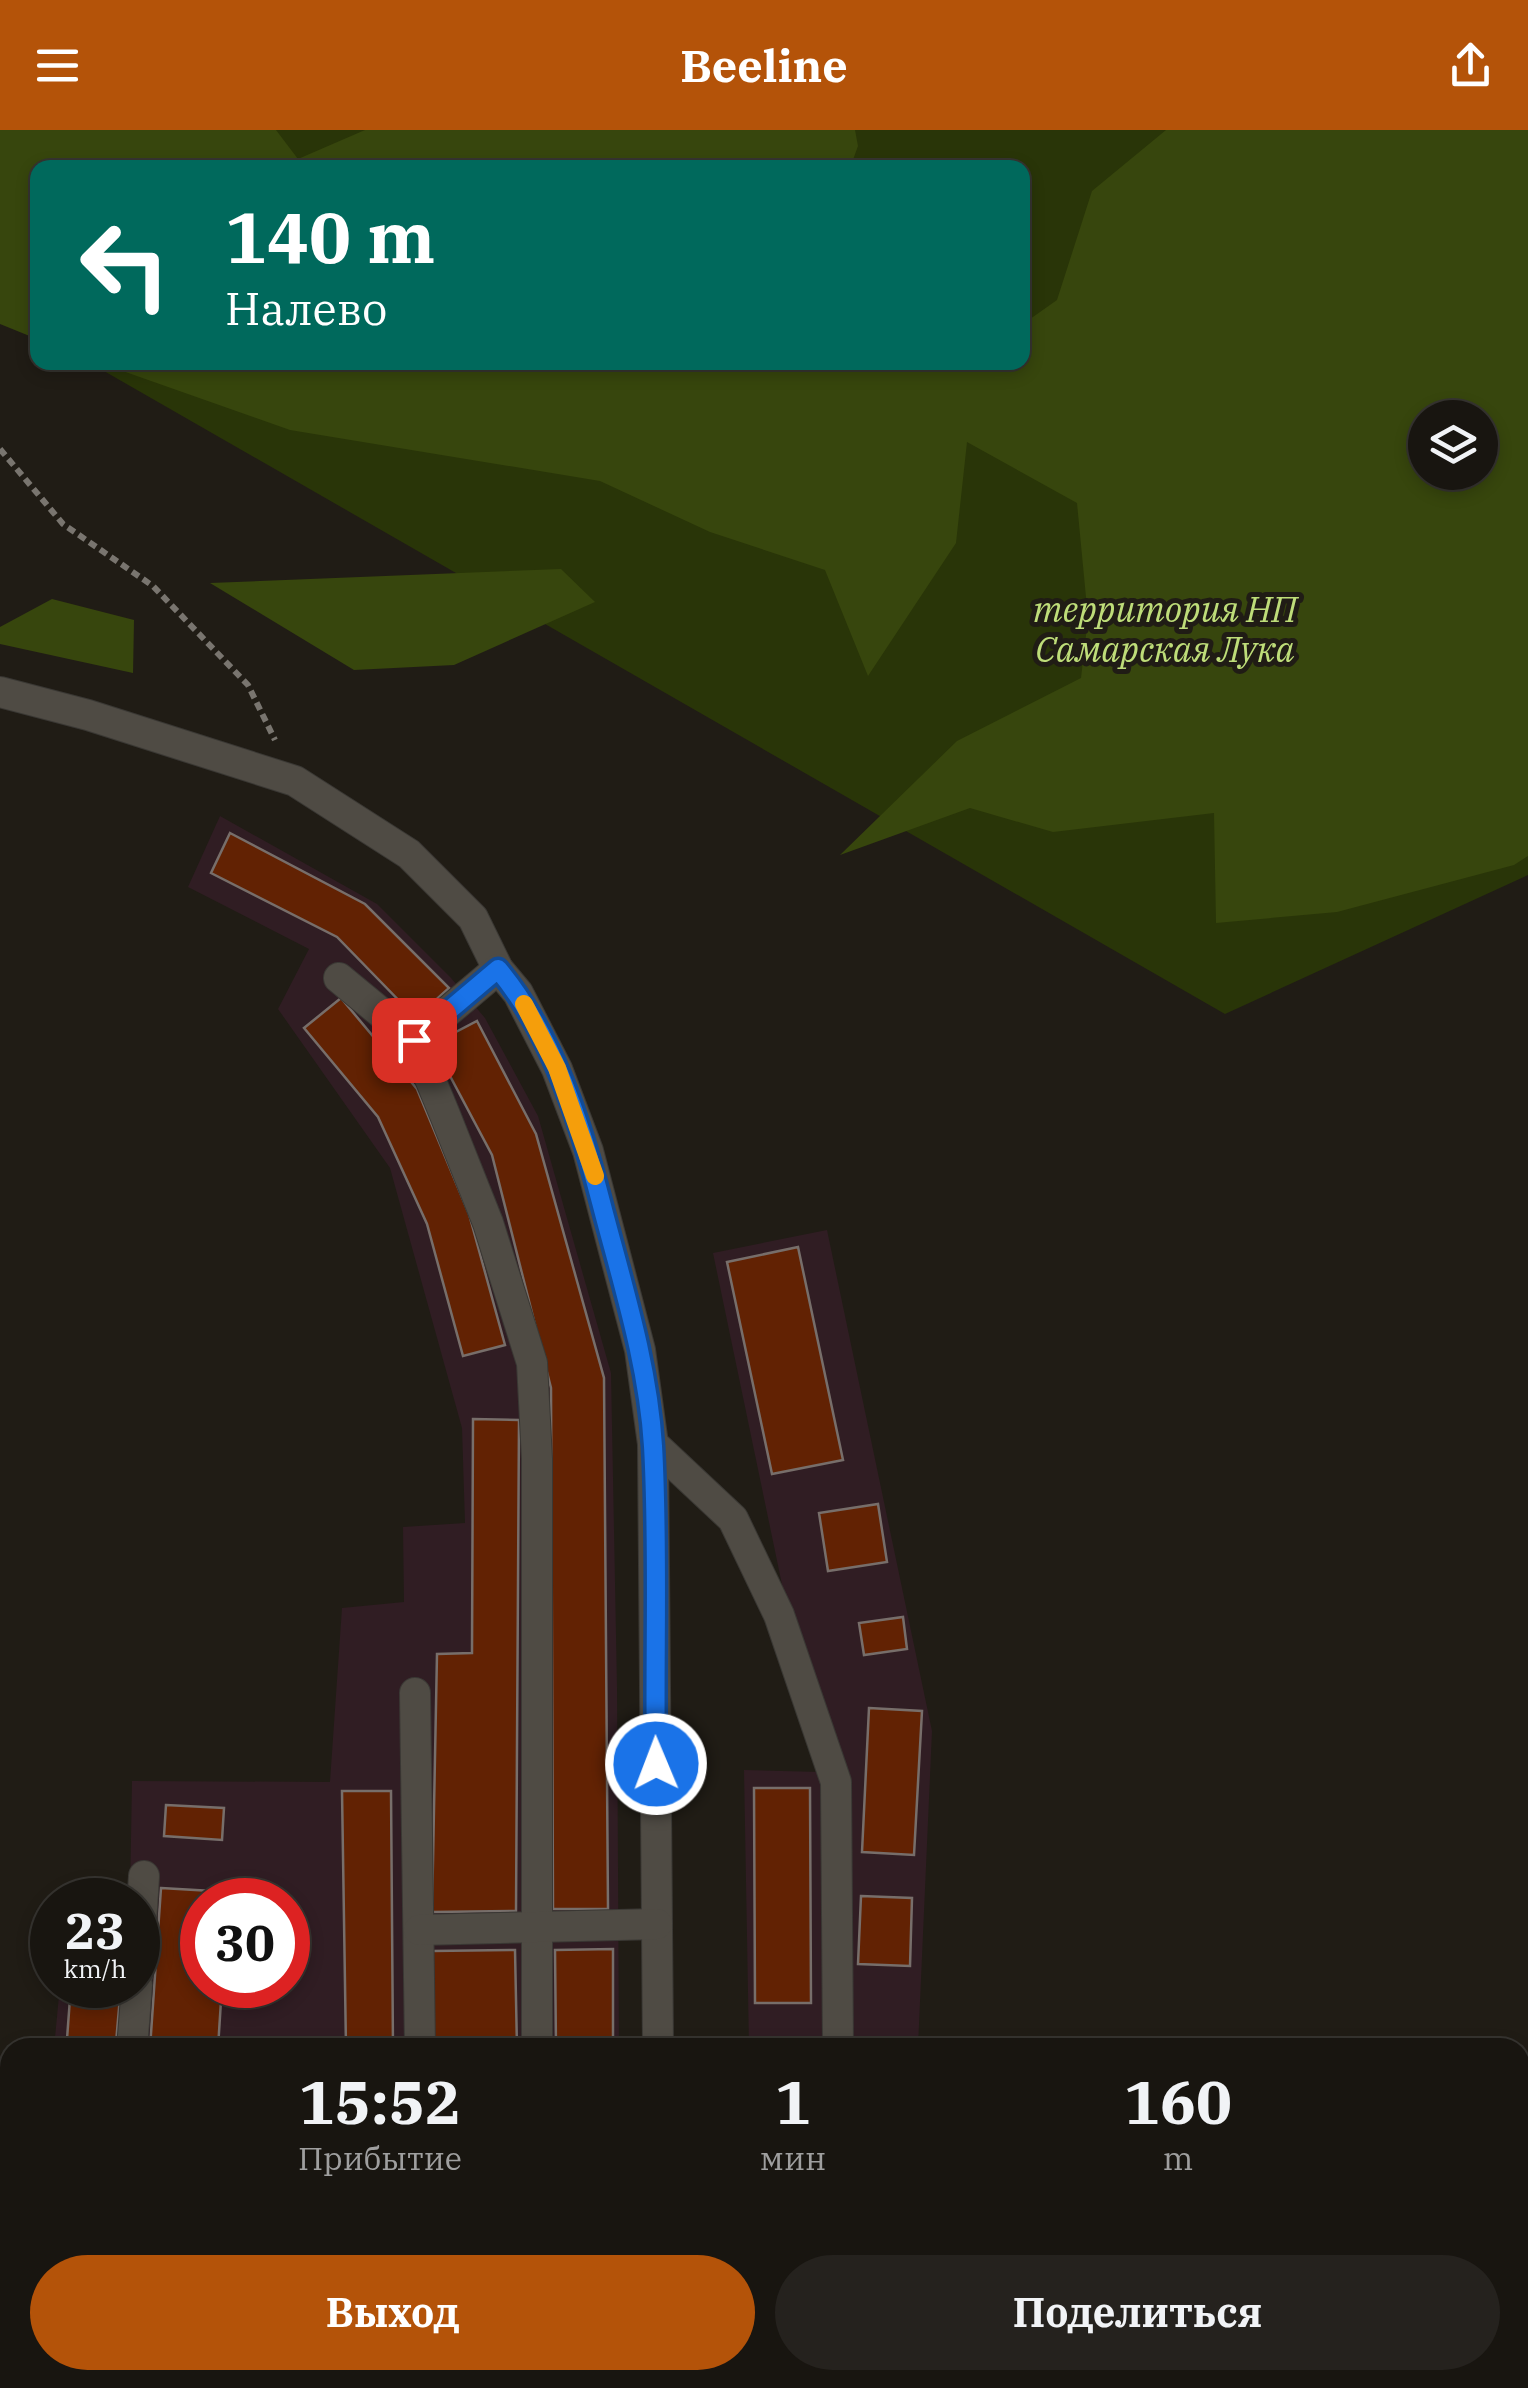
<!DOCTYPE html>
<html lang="ru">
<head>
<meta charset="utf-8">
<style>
	body { margin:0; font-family:"IBM Plex Serif",serif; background:#25221e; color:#f1f3f6; height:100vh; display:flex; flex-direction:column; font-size:38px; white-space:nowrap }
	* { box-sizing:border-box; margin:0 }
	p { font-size:32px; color:#9f9f9f }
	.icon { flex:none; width:55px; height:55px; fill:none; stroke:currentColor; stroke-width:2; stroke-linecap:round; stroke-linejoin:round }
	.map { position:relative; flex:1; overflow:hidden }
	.drawer { position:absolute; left:0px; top:1908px; width:1530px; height:352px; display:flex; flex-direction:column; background:#181510; border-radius:30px 30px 0 0; box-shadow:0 5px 15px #0003,0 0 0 2px #363430 }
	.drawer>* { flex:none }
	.guide { position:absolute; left:30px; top:30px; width:1000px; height:210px; border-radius:20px; box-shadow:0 5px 15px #0003,0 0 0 2px #363430; background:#00695c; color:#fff; overflow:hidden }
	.fabs { position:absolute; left:1408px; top:270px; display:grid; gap:20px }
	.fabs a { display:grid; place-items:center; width:90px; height:90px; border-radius:50%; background:#181510; box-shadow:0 5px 15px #0003,0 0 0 2px #363430; font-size:50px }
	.speed { position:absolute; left:30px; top:1748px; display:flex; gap:20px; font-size:50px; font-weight:700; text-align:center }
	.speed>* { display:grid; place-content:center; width:130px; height:130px; border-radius:50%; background:#181510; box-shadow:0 5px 15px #0003,0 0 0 2px #363430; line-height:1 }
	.speed small { font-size:25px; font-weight:400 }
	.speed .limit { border:15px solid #d22; background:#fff; color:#111 }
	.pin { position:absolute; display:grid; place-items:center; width:85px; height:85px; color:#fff; margin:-42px; border-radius:20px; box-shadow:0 5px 15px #0006 }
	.me { position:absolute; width:110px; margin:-55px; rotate:359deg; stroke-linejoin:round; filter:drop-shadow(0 0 8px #0008) }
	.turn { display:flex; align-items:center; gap:35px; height:210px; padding:0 30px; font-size:45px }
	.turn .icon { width:130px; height:130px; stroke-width:2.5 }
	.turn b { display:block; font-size:70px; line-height:85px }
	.eta { display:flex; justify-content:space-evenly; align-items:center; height:170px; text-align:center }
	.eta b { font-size:60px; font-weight:700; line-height:70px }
	.action { display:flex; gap:20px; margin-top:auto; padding:20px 30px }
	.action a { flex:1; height:115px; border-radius:60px; background:#b45309; color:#fff; font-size:40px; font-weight:700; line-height:115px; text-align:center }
	.action a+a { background:#25221e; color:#f1f3f6 }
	header { display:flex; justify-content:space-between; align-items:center; height:130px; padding:0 30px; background:#b45309; color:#fff; font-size:45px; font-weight:700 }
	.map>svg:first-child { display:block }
	.industrial { fill:#301d23; fill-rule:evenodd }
	.green { fill:#293508; fill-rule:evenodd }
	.forest { fill:#37460d; fill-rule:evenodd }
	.building { fill:#622203; stroke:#776e6a; stroke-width:2.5 }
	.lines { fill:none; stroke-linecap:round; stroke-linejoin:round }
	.minor-casing { stroke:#3a3834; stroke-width:32 }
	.path { stroke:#79756f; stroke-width:6; stroke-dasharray:8 5; stroke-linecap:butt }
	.minor { stroke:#4f4b44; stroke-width:30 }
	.route-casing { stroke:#114b97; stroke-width:25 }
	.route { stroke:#1a73e8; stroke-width:18 }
	.slow { stroke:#f59e0b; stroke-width:18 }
	.labels { text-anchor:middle; stroke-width:10; stroke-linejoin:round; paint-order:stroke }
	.park-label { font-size:35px; font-style:italic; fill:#bedd79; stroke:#201c15 }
</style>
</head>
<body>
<header><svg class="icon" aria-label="menu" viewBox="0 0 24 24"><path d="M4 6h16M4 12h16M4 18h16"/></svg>Beeline<svg class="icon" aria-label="share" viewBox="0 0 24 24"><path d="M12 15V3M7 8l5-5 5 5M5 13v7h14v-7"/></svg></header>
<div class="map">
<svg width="1528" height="2258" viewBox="0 0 1528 2258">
	<rect width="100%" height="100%" fill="#201c15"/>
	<g class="industrial">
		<path d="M 220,686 L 377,774 L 451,848 L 485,888 L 538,986 L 611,1243 L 617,1557 L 619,1917 L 54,1918 L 60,1855 L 138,1855 L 138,1770 L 68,1770 L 130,1766 L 132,1651 L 330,1652 L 342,1478 L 404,1472 L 403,1397 L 465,1393 L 462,1298 L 390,1038 L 278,879 L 309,819 L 188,757 ZM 202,1770 L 288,1770 L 288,1855 L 202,1855 Z"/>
		<path d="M 827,1100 L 932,1601 L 918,1917 L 749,1917 L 744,1640 L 821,1642 L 713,1123 Z"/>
		<path d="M 10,1959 L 10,2250 L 621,2250 L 621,2258 L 0,2258 L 0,1960 Z"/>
	</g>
	<path class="green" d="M 0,0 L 1528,0 L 1528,745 L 1225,884 L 90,233 L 1022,232 L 1022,38 L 38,38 ZM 1425,288 L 1480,288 L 1480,342 L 1425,342 Z"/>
	<g class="forest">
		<path d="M 0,0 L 276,0 L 298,29 L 365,0 L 855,0 L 858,16 L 850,38 L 38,38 L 37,209 L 0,194 Z"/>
		<path d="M 1166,0 L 1528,0 L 1528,726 L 1514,735 L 1337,782 L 1216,793 L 1214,683 L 1053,702 L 970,678 L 840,725 L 957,611 L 1081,548 L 1088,488 L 1077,373 L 967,312 L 956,413 L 868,546 L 825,440 L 710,402 L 600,351 L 290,300 L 100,233 L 1022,232 L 1023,194 L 1057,170 L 1092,61 ZM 1425,288 L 1480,288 L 1480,342 L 1425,342 Z"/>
		<path d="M 561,439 L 595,472 L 454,535 L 354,540 L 210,453 Z"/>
		<path d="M 52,469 L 134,490 L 133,543 L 0,514 L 0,497 Z"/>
	</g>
	<g class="building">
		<path d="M 230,703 L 365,774 L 449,858 L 416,888 L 337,807 L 211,743 Z"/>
		<path d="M 341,868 L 417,959 L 469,1084 L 505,1215 L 463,1226 L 427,1094 L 378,987 L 304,898 Z"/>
		<path d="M 477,891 L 536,1004 L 604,1248 L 608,1779 L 553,1779 L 551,1258 L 492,1025 L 433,914 Z"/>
		<path d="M 798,1117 L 843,1330 L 772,1344 L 727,1132 Z"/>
		<path d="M 473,1289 L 519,1290 L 516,1781 L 432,1782 L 437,1524 L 472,1523 Z"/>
		<path d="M 878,1374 L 887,1432 L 828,1441 L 819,1383 Z"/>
		<path d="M 903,1487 L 907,1519 L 864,1525 L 859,1493 Z"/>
		<path d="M 869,1578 L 922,1581 L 914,1725 L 862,1722 Z"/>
		<path d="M 754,1658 L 810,1658 L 811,1873 L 755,1873 Z"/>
		<path d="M 342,1661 L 391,1661 L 393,1918 L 346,1918 Z"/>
		<path d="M 166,1675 L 224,1678 L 222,1710 L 164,1706 Z"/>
		<path d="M 161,1758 L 229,1762 L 228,1770 L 202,1770 L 202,1855 L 222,1855 L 218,1918 L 150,1918 Z"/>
		<path d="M 861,1766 L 912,1768 L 910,1836 L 858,1834 Z"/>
		<path d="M 613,1819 L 613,1918 L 556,1918 L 555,1820 Z"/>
		<path d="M 515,1820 L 517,1918 L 433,1918 L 432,1821 Z"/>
		<path d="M 71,1855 L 121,1855 L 116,1913 L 67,1909 Z"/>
		<path d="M 0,2120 L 10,2122 L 10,2161 L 0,2222 Z"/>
		<rect x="39" y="2250" width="85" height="8"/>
		<rect x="160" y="2250" width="77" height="8"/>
		<rect x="310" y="2250" width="85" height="8"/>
		<rect x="434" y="2250" width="87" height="8"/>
		<path d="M 557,2250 L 614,2250 L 615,2258 L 557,2258 Z"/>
		<rect x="766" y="2250" width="49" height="8"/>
	</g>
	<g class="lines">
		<g class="minor-casing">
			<g id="minor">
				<path d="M 0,562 L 88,585 L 295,651 L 409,724 L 473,788 L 498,839 L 518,863 L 557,939 L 588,1021 L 640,1220 L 653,1314 L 658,1918"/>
				<path d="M 339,848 L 414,910 L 445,985 L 488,1093 L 532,1233 L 537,1329 L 537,1918"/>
				<path d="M 414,910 L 498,839"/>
				<path d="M 653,1314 L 733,1389 L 779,1485 L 836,1652 L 838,1918"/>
				<path d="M 415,1563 L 420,1918"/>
				<path d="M 419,1800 L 657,1794"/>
				<path d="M 138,1843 L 144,1746"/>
				<path d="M 132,1918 L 137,1855"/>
				<path d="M 0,1950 L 10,1947"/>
				<path d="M 142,2250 L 143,2258"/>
				<path d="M 425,2250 L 425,2258"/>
				<path d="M 538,2250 L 538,2258"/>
				<path d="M 661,2250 L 661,2258"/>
				<path d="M 842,2250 L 842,2258"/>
				<path d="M 17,2258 L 18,2250"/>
				<path d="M 293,2258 L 293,2250"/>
			</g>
		</g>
		<path class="path" d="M 0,319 L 63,394 L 153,456 L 248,555 L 275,610"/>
		<use href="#minor" class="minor"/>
	</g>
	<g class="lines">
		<g class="route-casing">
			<path id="route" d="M 414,910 L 498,839 C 552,904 580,991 601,1072 C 622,1153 648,1233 653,1316 C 659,1422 654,1529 656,1634"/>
		</g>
		<use href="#route" class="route"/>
		<path class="slow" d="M 524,874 L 557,938 L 595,1046"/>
	</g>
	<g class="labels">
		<g class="park-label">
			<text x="1165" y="492">территория НП<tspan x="1165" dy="40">Самарская Лука</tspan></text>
		</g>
	</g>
</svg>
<div class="fabs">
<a><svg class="icon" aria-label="layers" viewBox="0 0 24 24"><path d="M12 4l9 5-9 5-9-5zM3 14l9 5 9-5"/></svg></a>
</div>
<div class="speed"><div>23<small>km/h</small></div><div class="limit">30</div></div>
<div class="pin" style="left:414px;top:910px;background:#d93025"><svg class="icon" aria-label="arrive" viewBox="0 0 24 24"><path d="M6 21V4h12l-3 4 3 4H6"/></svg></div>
<svg class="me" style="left:656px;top:1634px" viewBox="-20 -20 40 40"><circle r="17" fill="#1a73e8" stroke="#fff" stroke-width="3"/><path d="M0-11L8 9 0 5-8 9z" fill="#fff"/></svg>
<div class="guide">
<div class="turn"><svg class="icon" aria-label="left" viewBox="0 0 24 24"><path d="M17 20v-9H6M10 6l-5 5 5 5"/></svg><div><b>140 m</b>Налево</div></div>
</div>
<section class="drawer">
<div class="eta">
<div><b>15:52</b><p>Прибытие</p></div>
<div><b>1</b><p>мин</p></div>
<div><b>160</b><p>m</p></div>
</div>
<div class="action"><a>Выход</a><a>Поделиться</a></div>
</section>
</div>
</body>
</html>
